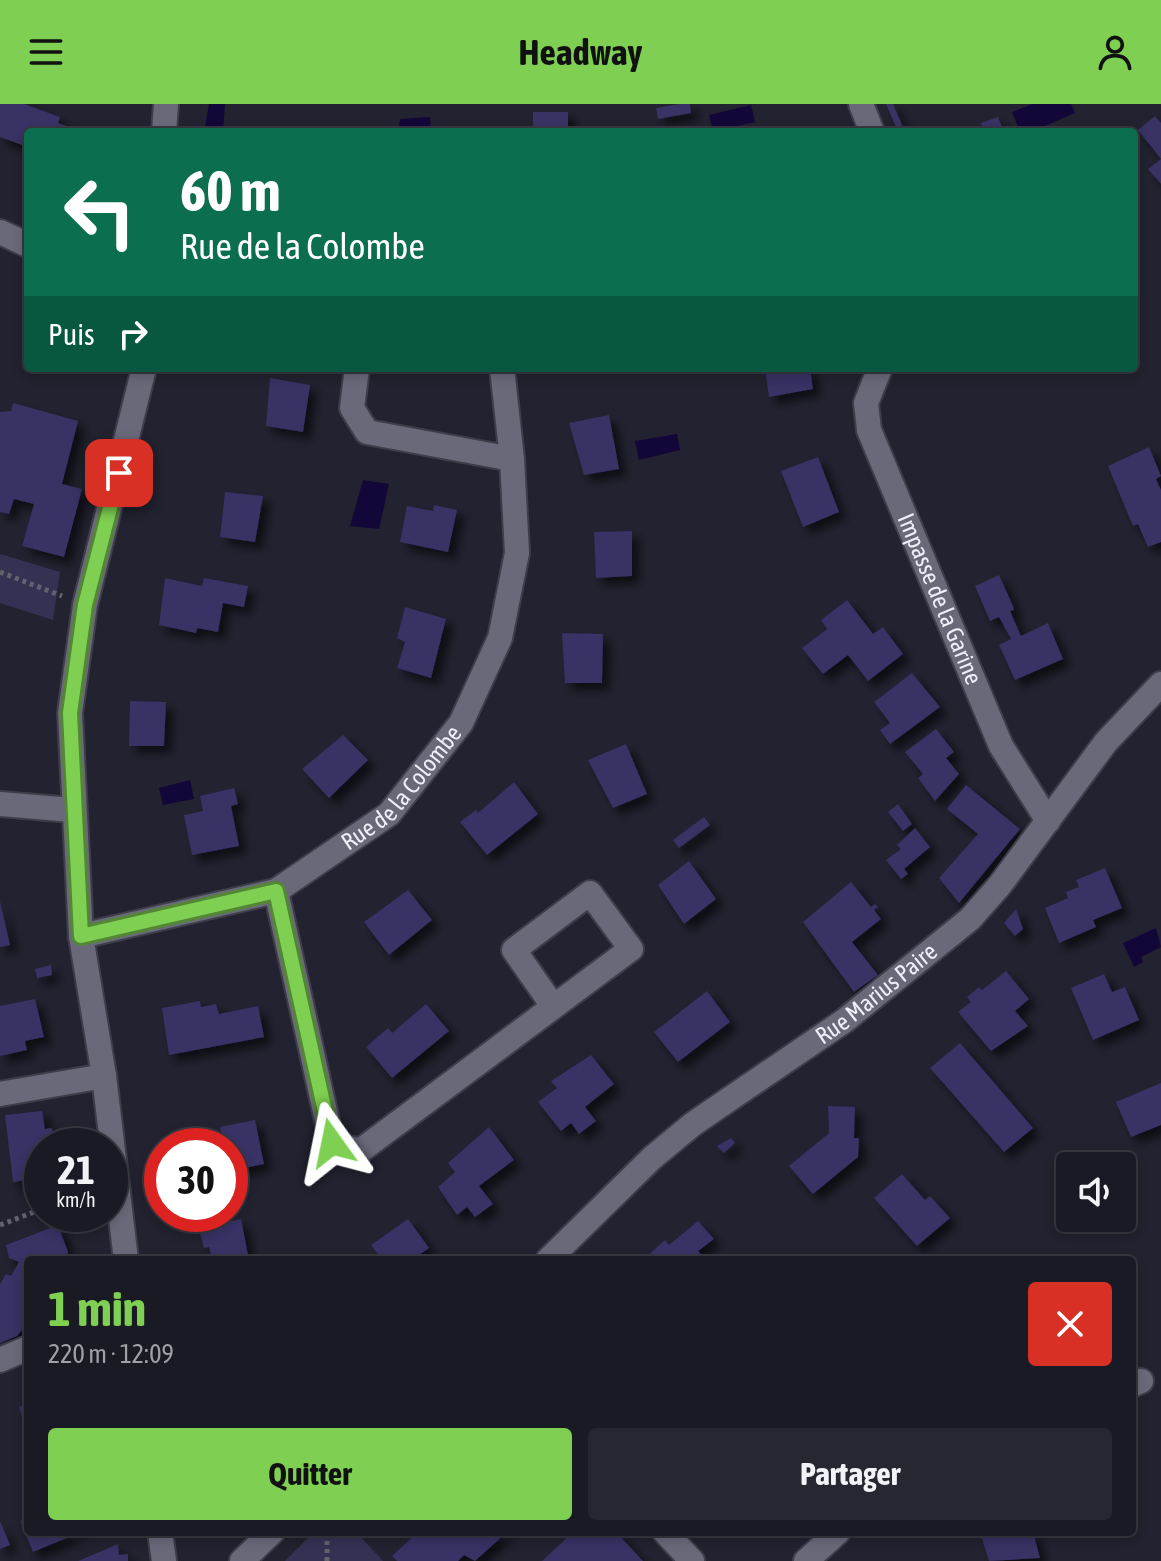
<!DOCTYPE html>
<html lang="fr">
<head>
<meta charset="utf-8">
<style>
	body { margin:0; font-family:"Asap Condensed",sans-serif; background:#272731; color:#f1f3f6; height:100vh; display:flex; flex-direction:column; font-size:30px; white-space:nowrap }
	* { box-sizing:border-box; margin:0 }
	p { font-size:26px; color:#9fa1a6 }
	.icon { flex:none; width:44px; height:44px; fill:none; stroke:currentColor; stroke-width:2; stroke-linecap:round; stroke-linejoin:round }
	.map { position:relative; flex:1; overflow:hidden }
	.drawer { position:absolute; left:24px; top:1152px; width:1112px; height:280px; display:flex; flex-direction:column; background:#1a1a24; border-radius:8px; box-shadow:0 4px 12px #0003,0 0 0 2px #383841 }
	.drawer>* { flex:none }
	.guide { position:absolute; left:24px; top:24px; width:1114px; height:244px; border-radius:8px; box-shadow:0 4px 12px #0003,0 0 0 2px #383841; background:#0b6e4f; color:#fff; overflow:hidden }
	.tools { position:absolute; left:1056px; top:1048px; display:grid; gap:16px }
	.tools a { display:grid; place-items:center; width:80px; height:80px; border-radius:8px; background:#1a1a24; box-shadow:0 4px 12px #0003,0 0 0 2px #383841; font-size:40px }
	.speed { position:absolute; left:24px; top:1024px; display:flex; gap:16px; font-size:40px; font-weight:700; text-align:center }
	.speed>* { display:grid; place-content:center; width:104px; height:104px; border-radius:50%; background:#1a1a24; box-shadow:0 4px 12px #0003,0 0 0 2px #383841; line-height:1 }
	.speed small { font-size:20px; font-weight:400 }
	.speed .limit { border:12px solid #d22; background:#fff; color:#111 }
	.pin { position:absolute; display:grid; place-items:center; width:68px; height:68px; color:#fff; margin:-34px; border-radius:16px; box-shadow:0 4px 12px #0006 }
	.me { position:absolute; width:88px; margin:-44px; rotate:348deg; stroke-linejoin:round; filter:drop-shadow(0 0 6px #0008) }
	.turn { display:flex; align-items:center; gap:28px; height:168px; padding:0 24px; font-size:36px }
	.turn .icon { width:104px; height:104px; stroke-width:2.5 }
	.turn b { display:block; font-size:56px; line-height:68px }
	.then { display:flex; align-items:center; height:76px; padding:0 24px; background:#0003; gap:16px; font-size:30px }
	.round { display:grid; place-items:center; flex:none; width:84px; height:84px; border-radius:8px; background:#272731 }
	.head { display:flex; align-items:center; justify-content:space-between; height:136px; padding:0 24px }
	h1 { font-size:48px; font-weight:700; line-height:60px; color:#7fd052 }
	.cta { display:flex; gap:16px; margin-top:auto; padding:16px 24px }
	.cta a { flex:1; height:92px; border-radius:8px; background:#7fd052; color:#111; font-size:32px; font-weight:700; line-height:92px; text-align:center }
	.cta a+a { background:#272731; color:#f1f3f6 }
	header { display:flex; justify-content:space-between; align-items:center; height:104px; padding:0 24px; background:#7fd052; color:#111; font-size:36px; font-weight:700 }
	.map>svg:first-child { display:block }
	.green { fill:#343253 }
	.water { fill:#130739 }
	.building { fill:#373165; filter:url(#shadow) }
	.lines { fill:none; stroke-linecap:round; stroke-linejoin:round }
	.minor-casing { stroke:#3e3d4a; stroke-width:28 }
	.path { stroke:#62626f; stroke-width:5; stroke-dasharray:4 4; stroke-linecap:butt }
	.minor { stroke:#69697a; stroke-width:24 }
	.route-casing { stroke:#538735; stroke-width:20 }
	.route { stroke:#7fd052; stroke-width:14 }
	.labels { text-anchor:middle; stroke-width:6; stroke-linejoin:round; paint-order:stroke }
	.street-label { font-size:24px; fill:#efeff9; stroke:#0c0c12 }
</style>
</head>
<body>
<header><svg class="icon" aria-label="menu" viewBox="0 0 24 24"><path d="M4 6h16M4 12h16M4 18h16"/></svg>Headway<svg class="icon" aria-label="person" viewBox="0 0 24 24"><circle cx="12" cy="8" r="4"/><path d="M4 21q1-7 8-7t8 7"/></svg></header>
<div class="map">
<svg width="1161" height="1457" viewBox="0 0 1161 1457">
	<defs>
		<filter id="shadow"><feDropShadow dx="7" dy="7" stdDeviation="4" flood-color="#0009"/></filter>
	</defs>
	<rect width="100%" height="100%" fill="#222230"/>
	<g class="green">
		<path d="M 0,450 L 60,468 L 53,516 L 0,499 Z"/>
		<path d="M 314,1428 L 356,1428 L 383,1457 L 285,1457 Z"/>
	</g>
	<g class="water">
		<path d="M 209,0 L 225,0 L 223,28 L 204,28 Z"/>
		<path d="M 1032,0 L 1071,0 L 1075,9 L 1031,28 L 1020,28 L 1012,8 Z"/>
		<path d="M 751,1 L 755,18 L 713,28 L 709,11 Z"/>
		<path d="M 430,13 L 431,28 L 398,28 L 400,15 Z"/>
		<path d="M 677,330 L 680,346 L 639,356 L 635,337 Z"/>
		<path d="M 363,376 L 389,380 L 379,425 L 350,422 Z"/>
		<path d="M 190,676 L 194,695 L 163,701 L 159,684 Z"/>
		<path d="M 1156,824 L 1161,843 L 1141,853 L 1143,858 L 1134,863 L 1123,839 Z"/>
	</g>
	<g class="building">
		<path d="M 0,0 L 24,0 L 60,13 L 58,19 L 83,28 L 28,28 L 28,43 L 0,33 Z"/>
		<path d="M 679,0 L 690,0 L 691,9 L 658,15 L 656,4 Z"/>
		<path d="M 886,0 L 893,0 L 905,28 L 898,28 Z"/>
		<path d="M 533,8 L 568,8 L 568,28 L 522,28 L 533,25 Z"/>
		<path d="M 1155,12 L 1161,19 L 1161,80 L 1148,65 L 1161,55 L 1138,26 Z"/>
		<path d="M 998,13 L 1004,28 L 984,28 L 981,19 Z"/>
		<path d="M 765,264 L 810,264 L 813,285 L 769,293 Z"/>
		<path d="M 270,274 L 310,281 L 303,328 L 266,322 Z"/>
		<path d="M 13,299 L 78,317 L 62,380 L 82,385 L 64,453 L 22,442 L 34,400 L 14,395 L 9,410 L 0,408 L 0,308 L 11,307 Z"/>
		<path d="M 609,311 L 619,365 L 584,371 L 569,319 Z"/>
		<path d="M 1149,343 L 1161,372 L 1156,375 L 1161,386 L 1161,438 L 1148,443 L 1138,420 L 1133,422 L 1108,362 Z"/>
		<path d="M 818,353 L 839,408 L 803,423 L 781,367 Z"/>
		<path d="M 225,388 L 263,392 L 255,438 L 220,433 Z"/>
		<path d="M 434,401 L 457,406 L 448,448 L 400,438 L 407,402 L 433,407 Z"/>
		<path d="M 632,427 L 632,472 L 596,474 L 594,428 Z"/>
		<path d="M 999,471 L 1013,502 L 1014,506 L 1010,507 L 1021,532 L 1048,519 L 1063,555 L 1015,576 L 999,541 L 1011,535 L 999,513 L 990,517 L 975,482 Z"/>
		<path d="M 165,474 L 202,482 L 204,474 L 248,482 L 244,503 L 223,499 L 218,528 L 197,524 L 196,529 L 159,521 Z"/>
		<path d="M 847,496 L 873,530 L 883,523 L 903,550 L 868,577 L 848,551 L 823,570 L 802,544 L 827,525 L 821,516 Z"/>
		<path d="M 405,503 L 446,515 L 431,574 L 397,564 L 405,538 L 397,534 Z"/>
		<path d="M 562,529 L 603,530 L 602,579 L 565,579 Z"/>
		<path d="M 912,569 L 940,603 L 890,640 L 880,626 L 890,619 L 874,598 Z"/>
		<path d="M 130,597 L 166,598 L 164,642 L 129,642 Z"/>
		<path d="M 936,625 L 954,648 L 946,654 L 959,670 L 935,697 L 918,674 L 923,670 L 905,648 Z"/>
		<path d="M 343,631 L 368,656 L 329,694 L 302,665 Z"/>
		<path d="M 626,640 L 647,690 L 613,704 L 588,656 Z"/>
		<path d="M 514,678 L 538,710 L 487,751 L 460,718 L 476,706 L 478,709 Z"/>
		<path d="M 966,681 L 1020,725 L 959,799 L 939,774 L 978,730 L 947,705 Z"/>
		<path d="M 234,684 L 238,700 L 231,702 L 239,742 L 192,751 L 184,711 L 203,707 L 200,692 Z"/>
		<path d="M 898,700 L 912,720 L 903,727 L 888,708 Z"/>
		<path d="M 704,713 L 710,721 L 679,744 L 673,736 Z"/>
		<path d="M 915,724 L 930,743 L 904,765 L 908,770 L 901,775 L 886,756 L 901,745 L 897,741 Z"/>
		<path d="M 689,757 L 716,795 L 684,820 L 658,781 Z"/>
		<path d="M 1105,764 L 1122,804 L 1093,816 L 1096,823 L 1059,839 L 1045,804 L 1068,794 L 1066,788 L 1079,783 L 1076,776 Z"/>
		<path d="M 851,778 L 871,803 L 875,800 L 878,803 L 874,806 L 881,815 L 852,838 L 878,871 L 854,888 L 803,818 Z"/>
		<path d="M 408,786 L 432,816 L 389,851 L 364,818 Z"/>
		<path d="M 0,797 L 10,841 L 0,843 Z"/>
		<path d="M 1016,805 L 1023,825 L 1015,832 L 1004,819 Z"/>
		<path d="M 51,861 L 52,871 L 37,874 L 35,865 Z"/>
		<path d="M 1006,867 L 1029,895 L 1015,907 L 1028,922 L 991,947 L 958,908 L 971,898 L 967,893 L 979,883 L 982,886 Z"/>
		<path d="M 1104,870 L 1112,888 L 1125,883 L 1139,916 L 1093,936 L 1071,884 Z"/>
		<path d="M 707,887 L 730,918 L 678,958 L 654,928 Z"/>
		<path d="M 35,895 L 44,933 L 25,937 L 27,946 L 0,952 L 0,902 Z"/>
		<path d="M 200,897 L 201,903 L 216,900 L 219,910 L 258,902 L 264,933 L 169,951 L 162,904 Z"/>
		<path d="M 426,900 L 449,927 L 392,974 L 366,943 L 388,924 L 392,929 Z"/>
		<path d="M 960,939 L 1033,1024 L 1004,1048 L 930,964 Z"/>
		<path d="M 591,951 L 614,980 L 585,1003 L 596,1017 L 579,1030 L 571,1019 L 561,1027 L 538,998 L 557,984 L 551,977 Z"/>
		<path d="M 1161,979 L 1161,1021 L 1131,1033 L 1116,998 Z"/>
		<path d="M 828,1002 L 855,1003 L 854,1034 L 859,1034 L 858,1053 L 813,1090 L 789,1062 L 829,1029 Z"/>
		<path d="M 42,1007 L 45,1025 L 52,1024 L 54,1042 L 42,1042 L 42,1074 L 13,1078 L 5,1011 Z"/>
		<path d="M 255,1016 L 264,1060 L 230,1067 L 230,1042 L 224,1042 L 220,1023 Z"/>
		<path d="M 489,1023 L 514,1056 L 479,1082 L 493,1100 L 475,1113 L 467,1103 L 457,1111 L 438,1083 L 455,1068 L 448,1059 Z"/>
		<path d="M 731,1034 L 735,1039 L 724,1049 L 717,1042 Z"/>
		<path d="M 902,1070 L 925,1096 L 930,1092 L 950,1114 L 917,1142 L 874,1094 Z"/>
		<path d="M 241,1115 L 249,1156 L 212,1156 L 209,1143 L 204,1144 L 199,1124 Z"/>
		<path d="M 408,1115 L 429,1144 L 412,1156 L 382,1156 L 371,1141 Z"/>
		<path d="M 698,1117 L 714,1135 L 698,1147 L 706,1156 L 645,1154 L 665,1136 L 669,1141 Z"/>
		<path d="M 58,1121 L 68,1148 L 67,1156 L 28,1156 L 28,1219 L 17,1232 L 0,1239 L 0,1180 L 6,1170 L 11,1172 L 19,1158 L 9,1154 L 6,1141 Z"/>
		<path d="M 28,1298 L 28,1335 L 19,1303 Z"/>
		<path d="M 28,1414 L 28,1428 L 81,1428 L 33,1448 L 20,1417 Z"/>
		<path d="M 0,1417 L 10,1441 L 0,1445 Z"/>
		<path d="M 418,1428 L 507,1428 L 475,1457 L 464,1451 L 458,1457 L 397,1457 L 392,1452 Z"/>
		<path d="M 573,1428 L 616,1428 L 643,1457 L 542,1457 Z"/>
		<path d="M 991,1428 L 1033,1428 L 1040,1454 L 989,1457 L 981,1431 Z"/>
		<path d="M 118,1440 L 119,1451 L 128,1450 L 128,1457 L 78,1457 Z"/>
	</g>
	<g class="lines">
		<g class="minor-casing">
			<g id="minor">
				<path d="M 861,0 L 872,28"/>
				<path d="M 164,28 L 166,0"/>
				<path d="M 0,128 L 28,141"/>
				<path d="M 357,264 L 352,304 L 367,328 L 512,355"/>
				<path id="s1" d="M 880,264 L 866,299 L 869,326 L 1001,642 L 1048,717"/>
				<path d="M 0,700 L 72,706"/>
				<path d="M 276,787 L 332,1039 L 360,1047 L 631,845 L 590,789 L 514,846 L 553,902"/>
				<path id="s2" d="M 81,832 L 276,787 L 389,710 L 461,619 L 500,534 L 517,449 L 512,355 L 502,264"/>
				<path d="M 0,990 L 104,972"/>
				<path d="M 126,1156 L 104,972 L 81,832 L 70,609 L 85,501 L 144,264"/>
				<path id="s3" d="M 548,1156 L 652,1054 L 693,1020 L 844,917 L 970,815 L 1000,781 L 1106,638 L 1161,580"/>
				<path d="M 0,1256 L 28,1244"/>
				<path d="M 1132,1281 L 1141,1277"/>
				<path d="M 160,1428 L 164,1457"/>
				<path d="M 665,1428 L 692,1457"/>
				<path d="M 242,1457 L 272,1428"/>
				<path d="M 806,1457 L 838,1428"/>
			</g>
		</g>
		<g class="path">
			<path d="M 0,468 L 62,492"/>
			<path d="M 0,1121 L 42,1105"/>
			<path d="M 327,1457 L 327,1428"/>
		</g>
		<use href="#minor" class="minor"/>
	</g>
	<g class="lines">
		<g class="route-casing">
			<path id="route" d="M 119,369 L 85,501 L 70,609 L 81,832 L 276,787 L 332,1039"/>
		</g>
		<use href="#route" class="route"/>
	</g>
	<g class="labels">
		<g class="street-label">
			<text dy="8" stroke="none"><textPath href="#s1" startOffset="248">Impasse de la Garine</textPath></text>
			<text dy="8" stroke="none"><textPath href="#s2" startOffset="364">Rue de la Colombe</textPath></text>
			<text dy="8" stroke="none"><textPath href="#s3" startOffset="424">Rue Marius Paire</textPath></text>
		</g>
	</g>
</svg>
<div class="tools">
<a><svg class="icon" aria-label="sound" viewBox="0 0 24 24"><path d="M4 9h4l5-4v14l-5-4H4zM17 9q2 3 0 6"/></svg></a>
</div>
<div class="speed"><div>21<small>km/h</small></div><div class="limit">30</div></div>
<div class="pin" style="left:119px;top:369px;background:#d93025"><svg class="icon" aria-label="arrive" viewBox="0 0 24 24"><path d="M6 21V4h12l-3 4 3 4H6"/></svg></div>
<svg class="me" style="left:332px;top:1039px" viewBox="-20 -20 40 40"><path d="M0-17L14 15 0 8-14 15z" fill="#7fd052" stroke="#fff" stroke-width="4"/></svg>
<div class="guide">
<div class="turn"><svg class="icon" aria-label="left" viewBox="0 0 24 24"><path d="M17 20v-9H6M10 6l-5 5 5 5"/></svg><div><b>60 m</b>Rue de la Colombe</div></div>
<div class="then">Puis<svg class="icon" aria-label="right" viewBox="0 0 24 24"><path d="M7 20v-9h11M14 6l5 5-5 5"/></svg></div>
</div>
<section class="drawer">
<div class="head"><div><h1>1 min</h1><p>220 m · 12:09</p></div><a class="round" style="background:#d93025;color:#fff"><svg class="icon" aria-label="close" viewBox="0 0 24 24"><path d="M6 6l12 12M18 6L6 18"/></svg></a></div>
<div class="cta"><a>Quitter</a><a>Partager</a></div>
</section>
</div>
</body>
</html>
